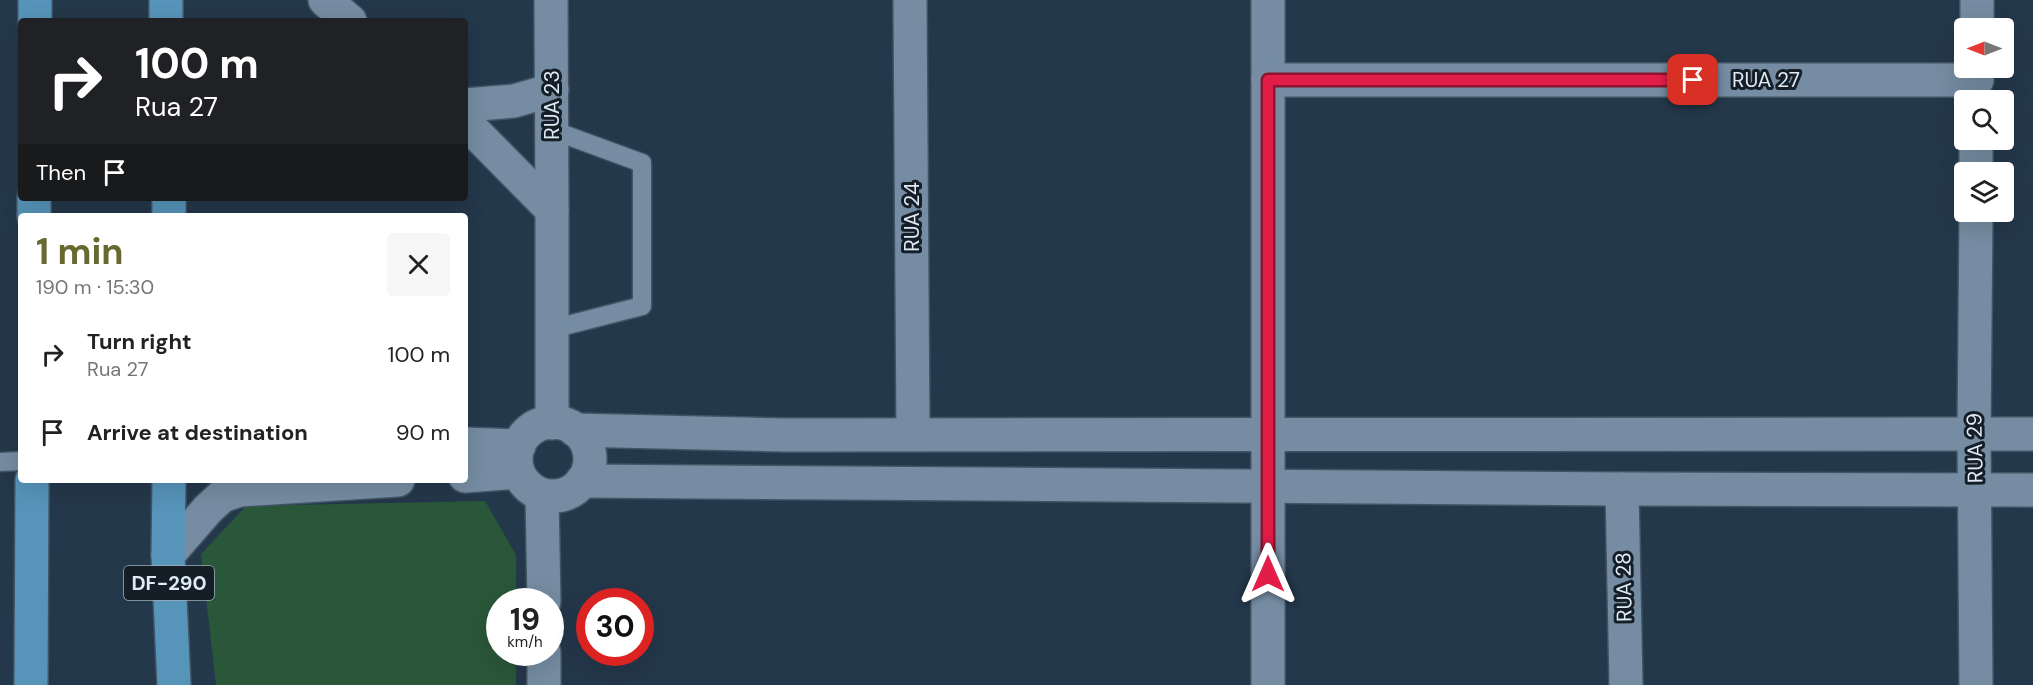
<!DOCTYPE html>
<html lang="en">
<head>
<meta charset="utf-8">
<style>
	body { margin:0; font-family:"DM Sans",sans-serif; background:#f6f6f6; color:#222; height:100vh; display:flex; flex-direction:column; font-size:22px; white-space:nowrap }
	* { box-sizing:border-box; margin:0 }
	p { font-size:20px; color:#767676 }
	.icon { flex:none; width:33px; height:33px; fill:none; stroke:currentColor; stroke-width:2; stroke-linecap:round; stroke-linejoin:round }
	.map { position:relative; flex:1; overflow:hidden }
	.drawer { position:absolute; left:18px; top:213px; width:450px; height:270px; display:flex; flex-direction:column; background:#fff; border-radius:6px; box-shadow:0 6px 24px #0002 }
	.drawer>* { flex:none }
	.hud { position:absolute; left:18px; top:18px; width:450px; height:183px; border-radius:6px; box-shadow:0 6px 24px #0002; background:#202124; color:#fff; overflow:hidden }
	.needle { width:39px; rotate:270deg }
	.fabs { position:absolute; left:1954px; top:18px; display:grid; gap:12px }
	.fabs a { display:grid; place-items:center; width:60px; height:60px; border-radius:6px; background:#fff; box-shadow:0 6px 24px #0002; font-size:30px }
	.speed { position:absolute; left:486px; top:588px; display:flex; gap:12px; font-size:30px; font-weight:700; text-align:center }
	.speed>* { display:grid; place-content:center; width:78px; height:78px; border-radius:50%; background:#fff; box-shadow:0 6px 24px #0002; line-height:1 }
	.speed small { font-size:15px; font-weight:400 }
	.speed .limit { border:9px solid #d22; background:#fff; color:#111 }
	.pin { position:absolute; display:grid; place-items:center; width:51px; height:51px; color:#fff; margin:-26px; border-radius:12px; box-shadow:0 3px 9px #0006 }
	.me { position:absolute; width:66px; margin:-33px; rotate:0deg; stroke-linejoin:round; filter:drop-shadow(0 0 4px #0008) }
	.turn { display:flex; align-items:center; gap:21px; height:126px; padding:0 18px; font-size:27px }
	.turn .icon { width:78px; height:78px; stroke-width:2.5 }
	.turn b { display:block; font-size:42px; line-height:51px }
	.then { display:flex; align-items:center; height:57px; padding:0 18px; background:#0003; gap:12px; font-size:22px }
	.round { display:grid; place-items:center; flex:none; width:63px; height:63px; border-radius:6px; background:#f6f6f6 }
	.summary { display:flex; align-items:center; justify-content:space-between; height:102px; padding:0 18px }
	h1 { font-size:36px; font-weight:700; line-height:45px; color:#676931 }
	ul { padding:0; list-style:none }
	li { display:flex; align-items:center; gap:18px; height:78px; padding:0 18px }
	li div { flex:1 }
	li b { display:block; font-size:22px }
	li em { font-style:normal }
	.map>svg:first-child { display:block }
	.green { fill:#2a5739 }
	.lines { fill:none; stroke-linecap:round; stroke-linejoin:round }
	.service-casing { stroke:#425464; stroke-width:21 }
	.minor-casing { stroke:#425464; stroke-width:36 }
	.tertiary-casing { stroke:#425464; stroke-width:36 }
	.trunk-casing { stroke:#425464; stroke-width:36 }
	.service { stroke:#758ca2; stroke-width:18 }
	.minor { stroke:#758ca2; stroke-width:33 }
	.tertiary { stroke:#758ca2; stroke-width:33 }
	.trunk { stroke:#5694b9; stroke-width:33 }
	.route-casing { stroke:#92132f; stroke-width:15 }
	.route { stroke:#e11d48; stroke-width:10 }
	.labels { text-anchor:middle; stroke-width:6; stroke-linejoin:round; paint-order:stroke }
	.shield { fill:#151e27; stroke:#a2adb8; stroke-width:1.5 }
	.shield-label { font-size:20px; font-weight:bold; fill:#deeaf6 }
	.street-label { font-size:21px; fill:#deeaf6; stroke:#151e27 }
</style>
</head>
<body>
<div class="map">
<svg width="2033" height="685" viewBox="0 0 2033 685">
	<rect width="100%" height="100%" fill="#24384b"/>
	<path class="green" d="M 485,501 L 516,555 L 516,601 L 500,602 L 500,652 L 516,653 L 516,685 L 216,685 L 201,554 L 246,506 Z"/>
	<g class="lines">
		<g class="service-casing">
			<g id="service">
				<path d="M 552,130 L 642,163 L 642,306 L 552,329"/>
				<path d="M 0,462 L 21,461"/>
			</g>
		</g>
		<g class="minor-casing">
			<g id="minor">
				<path d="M 551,0 L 552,210"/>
				<path d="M 910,0 L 913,434"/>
				<path d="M 1268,0 L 1268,685"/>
				<path d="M 1977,28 L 1977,0"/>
				<path d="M 1268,80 L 1977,80"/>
				<path d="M 1976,172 L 1976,140"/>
				<path d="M 1976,212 L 1974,435 L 1976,685"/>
				<path d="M 1622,489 L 1626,685"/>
			</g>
		</g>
		<g class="tertiary-casing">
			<g id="tertiary">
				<path d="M 325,0 L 350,21"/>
				<path d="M 465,105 L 514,101 L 552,90"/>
				<path d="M 465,122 L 552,210 L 552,423"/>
				<circle cx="553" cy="459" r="37"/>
				<path d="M 575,430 L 784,435 L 2033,434"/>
				<path d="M 465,444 L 519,446"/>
				<path d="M 465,476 L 518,472"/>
				<path d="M 582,481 L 1622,489 L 2033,490"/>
				<path d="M 542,495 L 544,602"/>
				<path d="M 168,555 L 208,509 L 222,496 L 240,490 L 398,480"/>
				<path d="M 544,652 L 544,685"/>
			</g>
		</g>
		<g class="trunk-casing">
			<g id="trunk">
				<path d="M 166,0 L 166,21"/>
				<path d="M 35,21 L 35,0"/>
				<path d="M 169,198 L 169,216"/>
				<path d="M 34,216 L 34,198"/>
				<path d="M 169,480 L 168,555 L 174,685"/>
				<path d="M 31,685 L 32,480"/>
			</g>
		</g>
		<use href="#service" class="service"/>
		<use href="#minor" class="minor"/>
		<use href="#tertiary" class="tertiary"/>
		<use href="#trunk" class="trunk"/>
	</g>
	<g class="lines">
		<g class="route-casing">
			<path id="route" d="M 1268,574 L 1268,80 L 1693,80"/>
		</g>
		<use href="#route" class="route"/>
	</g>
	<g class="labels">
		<rect class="shield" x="124" y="566" width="90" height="34" rx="4.5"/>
		<g class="shield-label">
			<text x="169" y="590">DF-290</text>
		</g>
		<g class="street-label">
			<text x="1766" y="87">RUA 27</text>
			<text transform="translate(552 105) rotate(-90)" y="7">RUA 23</text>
			<text transform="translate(912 217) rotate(-90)" y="7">RUA 24</text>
			<text transform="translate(1975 448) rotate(-91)" y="7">RUA 29</text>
			<text transform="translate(1624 587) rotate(-91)" y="7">RUA 28</text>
		</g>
	</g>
</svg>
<div class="fabs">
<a><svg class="needle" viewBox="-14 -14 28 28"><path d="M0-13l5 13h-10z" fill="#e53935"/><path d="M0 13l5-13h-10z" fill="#767676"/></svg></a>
<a><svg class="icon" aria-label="search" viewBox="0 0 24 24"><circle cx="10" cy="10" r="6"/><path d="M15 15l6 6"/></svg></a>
<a><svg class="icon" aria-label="layers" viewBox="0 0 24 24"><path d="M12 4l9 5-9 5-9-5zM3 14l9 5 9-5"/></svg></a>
</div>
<div class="speed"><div>19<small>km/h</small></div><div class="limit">30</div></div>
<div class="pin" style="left:1693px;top:80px;background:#d93025"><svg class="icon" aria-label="arrive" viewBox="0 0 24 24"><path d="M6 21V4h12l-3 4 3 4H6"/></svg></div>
<svg class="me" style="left:1268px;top:574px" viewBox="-20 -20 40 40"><path d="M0-17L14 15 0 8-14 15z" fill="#e11d48" stroke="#fff" stroke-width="4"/></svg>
<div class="hud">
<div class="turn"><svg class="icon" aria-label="right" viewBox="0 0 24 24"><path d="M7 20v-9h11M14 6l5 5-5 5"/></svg><div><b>100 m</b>Rua 27</div></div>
<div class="then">Then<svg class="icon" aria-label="arrive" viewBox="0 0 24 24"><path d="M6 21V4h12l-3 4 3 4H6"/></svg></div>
</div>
<section class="drawer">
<div class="summary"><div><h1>1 min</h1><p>190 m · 15:30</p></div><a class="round"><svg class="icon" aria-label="close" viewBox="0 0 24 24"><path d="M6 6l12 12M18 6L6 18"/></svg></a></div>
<ul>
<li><svg class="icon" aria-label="right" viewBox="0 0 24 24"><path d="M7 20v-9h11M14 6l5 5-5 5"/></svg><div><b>Turn right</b><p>Rua 27</p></div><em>100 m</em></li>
<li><svg class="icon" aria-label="arrive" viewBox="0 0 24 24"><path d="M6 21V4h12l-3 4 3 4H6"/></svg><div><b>Arrive at destination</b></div><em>90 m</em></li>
</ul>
</section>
</div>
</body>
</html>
